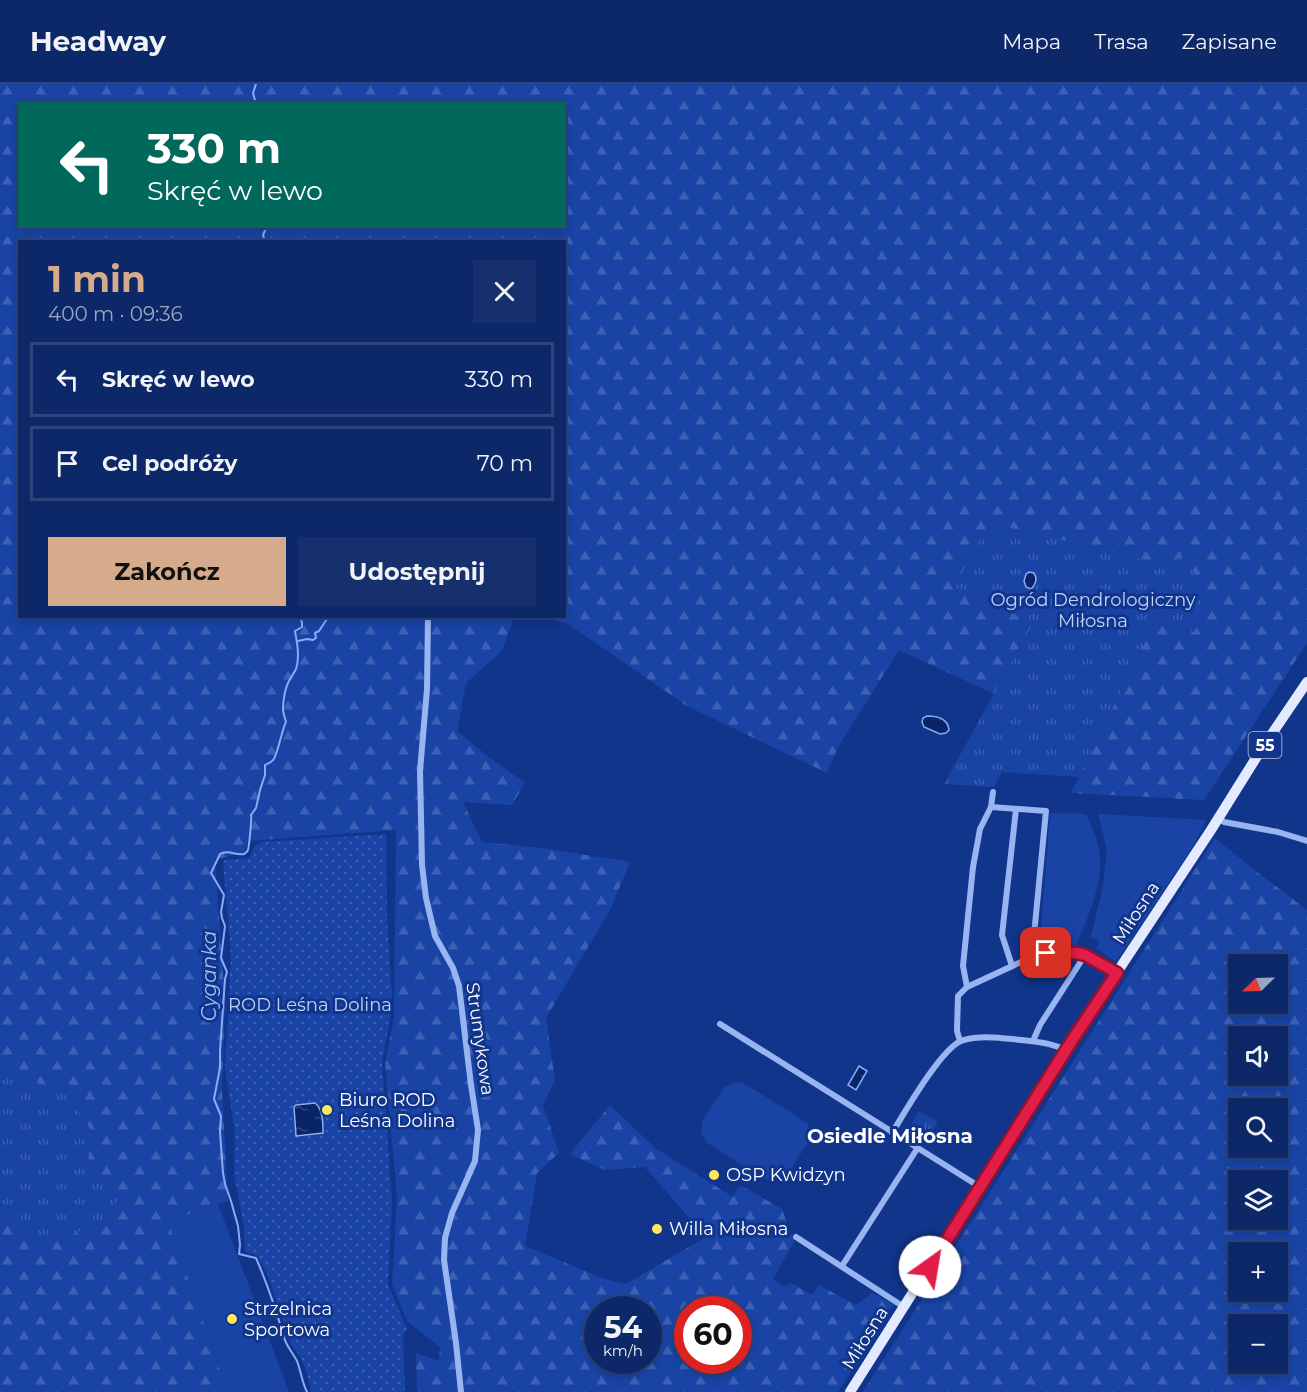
<!DOCTYPE html>
<html lang="pl">
<head>
<meta charset="utf-8">
<style>
	body { margin:0; font-family:Montserrat,sans-serif; background:#16306e; color:#f1f3f6; height:100vh; display:flex; flex-direction:column; font-size:22px; white-space:nowrap }
	* { box-sizing:border-box; margin:0 }
	p { font-size:20px; color:#9aa6c0 }
	.icon { flex:none; width:33px; height:33px; fill:none; stroke:currentColor; stroke-width:2; stroke-linecap:round; stroke-linejoin:round }
	.map { position:relative; flex:1; overflow:hidden }
	.panel { position:absolute; left:18px; top:156px; width:548px; height:378px; display:flex; flex-direction:column; background:#0d2868; border-radius:0px; box-shadow:0 3px 9px #0003,0 0 0 2px #2d447c }
	.panel>* { flex:none }
	.top-card { position:absolute; left:18px; top:18px; width:548px; height:126px; border-radius:0px; box-shadow:0 3px 9px #0003,0 0 0 2px #2d447c; background:#00695c; color:#fff; overflow:hidden }
	.needle { width:39px; rotate:247deg }
	.fabs { position:absolute; left:1228px; top:870px; display:grid; gap:12px }
	.fabs a { display:grid; place-items:center; width:60px; height:60px; border-radius:0px; background:#0d2868; box-shadow:0 3px 9px #0003,0 0 0 2px #2d447c; font-size:30px }
	.speed { position:absolute; left:584px; top:1212px; display:flex; gap:12px; font-size:30px; font-weight:700; text-align:center }
	.speed>* { display:grid; place-content:center; width:78px; height:78px; border-radius:50%; background:#0d2868; box-shadow:0 3px 9px #0003,0 0 0 2px #2d447c; line-height:1 }
	.speed small { font-size:15px; font-weight:400 }
	.speed .limit { border:9px solid #d22; background:#fff; color:#111 }
	.pin { position:absolute; display:grid; place-items:center; width:51px; height:51px; color:#fff; margin:-26px; border-radius:12px; box-shadow:0 3px 9px #0006 }
	.me { position:absolute; width:66px; margin:-33px; rotate:32deg; stroke-linejoin:round; filter:drop-shadow(0 0 4px #0008) }
	.turn { display:flex; align-items:center; gap:21px; height:126px; padding:0 30px; font-size:27px }
	.turn .icon { width:78px; height:78px; stroke-width:2.5 }
	.turn b { display:block; font-size:42px; line-height:51px }
	.round { display:grid; place-items:center; flex:none; width:63px; height:63px; border-radius:0px; background:#16306e }
	.head { display:flex; align-items:center; justify-content:space-between; height:102px; padding:0 30px }
	h1 { font-size:36px; font-weight:700; line-height:45px; color:#d6ab8b }
	.primary-button { display:flex; gap:12px; margin-top:auto; padding:12px 30px }
	.primary-button a { flex:1; height:69px; border-radius:0px; background:#d6ab8b; color:#111; font-size:24px; font-weight:700; line-height:69px; text-align:center }
	.primary-button a+a { background:#16306e; color:#f1f3f6 }
	ul { padding:0; list-style:none }
	li { display:flex; align-items:center; gap:18px; height:75px; margin:0 12px 9px; padding:0 18px; border:3px solid #2d447c; border-radius:0px }
	li div { flex:1 }
	li b { display:block; font-size:22px }
	li em { font-style:normal }
	header { display:flex; align-items:center; gap:36px; box-sizing:border-box; height:84px; padding:0 30px; background:#0d2868; border-bottom:2px solid #2d447c }
	header strong { font-size:28px }
	nav { display:flex; gap:33px; margin-inline-start:auto; font-size:21px }
	.map>svg:first-child { display:block }
	.grass { fill:#1944a6 }
	.forest { fill:url(#forest-firs); fill-rule:evenodd }
	.park { fill:url(#park-tufts) }
	.garden { fill:url(#garden-dots) }
	.water { fill:url(#water-ripples); stroke:#8aacf5; stroke-width:1.5 }
	.lines { fill:none; stroke-linecap:round; stroke-linejoin:round }
	.stream { stroke:#8aacf5; stroke-width:2 }
	.minor { stroke:#98b4f1; stroke-width:6 }
	.primary { stroke:#e3eaff; stroke-width:10 }
	.route-casing { stroke:#92132f; stroke-width:15 }
	.route { stroke:#e11d48; stroke-width:10 }
	.poi-dot { fill:#ffe759; stroke:#11358b; stroke-width:2 }
	.labels { text-anchor:middle; stroke-width:6; stroke-linejoin:round; paint-order:stroke }
	.shield { fill:#11358b; stroke:#b8c2dc; stroke-width:1.5 }
	.shield-label { font-size:16px; font-weight:bold; fill:#fff }
	.park-label { font-size:18px; fill:#bfd2fd; stroke:#11358b }
	.street-label { font-size:18px; fill:#fff; stroke:#11358b }
	.poi-label { font-size:18px; fill:#fff; stroke:#11358b; text-anchor:start }
	.water-label { font-size:20px; font-style:italic; fill:#a4bff9; stroke:#11358b }
	.neighbourhood-label { font-size:20px; font-weight:bold; fill:#fff; stroke:#11358b }
</style>
</head>
<body>
<header>
<strong>Headway</strong>
<nav><a>Mapa</a><a>Trasa</a><a>Zapisane</a></nav>
</header>
<div class="map">
<svg width="1307" height="1308" viewBox="0 0 1307 1308">
	<defs>
		<pattern id="forest-firs" width="22" height="20" patternUnits="userSpaceOnUse" patternTransform="scale(1.5)"><rect width="22" height="20" fill="#1944a6"/><path d="M5 1l3.5 6h-7zM16 11l3.5 6h-7z" fill="#3c60b3"/></pattern>
		<pattern id="park-tufts" width="24" height="20" patternUnits="userSpaceOnUse" patternTransform="scale(1.5)"><rect width="24" height="20" fill="#1944a6"/><path d="M3 7l-1-3M5 7V3M7 7l1-3M15 17l-1-3M17 17v-4M19 17l1-3" fill="none" stroke="#3c60b3"/></pattern>
		<pattern id="garden-dots" width="8" height="8" patternUnits="userSpaceOnUse" patternTransform="scale(1.5)"><rect width="8" height="8" fill="#1944a6"/><path d="M2 2h.1M6 6h.1" fill="none" stroke="#3c60b3" stroke-width="1.8" stroke-linecap="round"/></pattern>
		<pattern id="water-ripples" width="26" height="14" patternUnits="userSpaceOnUse" patternTransform="scale(1.5)"><rect width="26" height="14" fill="#0a2567"/><path d="M2 4q2-2 4 0t4 0M15 11q2-2 4 0t4 0" fill="none" stroke="#2f467e"/></pattern>
	</defs>
	<rect width="100%" height="100%" fill="#11358b"/>
	<g class="grass">
		<path d="M 1050,729 L 1086,730 C 1092,743 1098,757 1100,771 C 1103,800 1087,835 1076,862 L 1041,861 L 1040,858 Z"/>
		<path d="M 1098,730 L 1206,736 L 1194,761 L 1116,878 L 1096,864 L 1100,858 L 1091,853 L 1103,802 L 1107,765 Z"/>
		<path d="M 735,998 L 745,1000 L 792,1029 L 807,1039 L 811,1047 L 810,1056 L 787,1090 L 781,1094 L 775,1096 L 764,1095 L 706,1058 L 701,1049 L 702,1039 L 704,1034 L 725,1003 Z"/>
		<path d="M 218,1120 L 289,1308 L 228,1308 L 168,1137 Z"/>
	</g>
	<g class="forest">
		<path d="M 0,0 L 1307,0 L 1307,559 L 1204,716 L 1071,709 L 1155,537 L 1194,548 L 1168,481 L 1007,444 L 1007,447 L 1033,539 L 994,610 L 899,566 L 838,663 L 827,689 L 687,622 L 568,540 L 543,533 L 564,532 L 564,158 L 20,158 L 20,532 L 514,533 L 502,567 L 466,599 L 457,647 L 486,671 L 525,699 L 512,721 L 463,718 L 482,758 L 542,764 L 630,778 L 610,826 L 546,934 L 555,996 L 543,1021 L 559,1069 L 537,1089 L 525,1162 L 604,1195 L 626,1200 L 706,1153 L 645,1083 L 605,1086 L 570,1070 L 610,1021 L 655,1064 L 733,1113 L 740,1101 L 782,1125 L 794,1158 L 773,1195 L 783,1203 L 791,1199 L 812,1211 L 819,1201 L 856,1221 L 872,1209 L 893,1220 L 838,1308 L 417,1308 L 416,1269 L 439,1277 L 440,1263 L 407,1237 L 392,1200 L 397,1113 L 385,979 L 394,934 L 396,746 L 248,757 L 245,768 L 215,776 L 225,917 L 222,1006 L 228,1117 L 168,1137 L 228,1308 L 0,1308 ZM 20,20 L 564,20 L 564,142 L 20,142 ZM 597,1226 L 648,1226 L 648,1276 L 597,1276 ZM 687,1226 L 738,1226 L 738,1276 L 687,1276 Z"/>
		<path d="M 1215,754 L 1243,777 L 1307,826 L 1307,1308 L 863,1308 ZM 1239,880 L 1278,880 L 1278,920 L 1239,920 ZM 1239,952 L 1278,952 L 1278,992 L 1239,992 ZM 1239,1024 L 1278,1024 L 1278,1064 L 1239,1064 ZM 1239,1096 L 1278,1096 L 1278,1136 L 1239,1136 ZM 1239,1168 L 1278,1168 L 1278,1208 L 1239,1208 ZM 1239,1240 L 1278,1240 L 1278,1280 L 1239,1280 Z"/>
	</g>
	<g class="park">
		<path d="M 1007,443 L 1168,481 L 1186,470 L 1211,528 L 1194,548 L 1155,537 L 1079,693 L 1002,688 L 994,703 L 944,700 L 1033,539 L 954,503 L 986,444 L 1006,447 Z"/>
		<path d="M 0,986 L 65,1008 L 91,1046 L 88,1080 L 120,1113 L 103,1136 L 57,1158 L 39,1157 L 17,1145 L 0,1130 Z"/>
		<path d="M 919,1027 L 938,1038 L 928,1055 L 909,1044 Z"/>
	</g>
	<path class="garden" d="M 386,750 L 387,832 L 392,912 L 390,936 L 382,978 L 392,1117 L 388,1201 L 407,1245 L 403,1251 L 405,1308 L 311,1308 L 307,1289 L 301,1274 L 291,1260 L 268,1192 L 257,1171 L 245,1168 L 244,1143 L 234,1090 L 235,1048 L 225,985 L 231,871 L 223,779 L 225,776 L 250,774 L 254,763 L 261,758 Z"/>
	<g class="water">
		<path d="M 1029,488 L 1034,489 C 1038,495 1036,500 1031,505 L 1026,503 L 1024,497 L 1026,490 Z"/>
		<path d="M 927,632 C 937,632 948,635 949,646 L 946,649 L 940,650 L 924,643 L 922,638 L 923,634 Z"/>
		<path d="M 859,982 L 867,987 L 856,1006 L 848,1001 Z"/>
		<path d="M 315,1019 C 323,1025 323,1040 323,1049 L 296,1052 L 294,1023 L 296,1021 Z"/>
	</g>
	<g class="lines">
		<g class="stream">
			<path d="M 256,20 L 253,9 L 256,0"/>
			<path d="M 265,158 L 263,151 L 267,142"/>
			<path d="M 299,532 L 302,538 L 302,543 L 295,547 C 297,558 300,573 296,585 C 294,589 291,593 289,597 C 285,604 283,617 283,625 C 283,629 285,634 286,638 C 282,645 277,673 273,676 C 271,679 268,679 265,681 L 265,691 L 260,706 L 256,724 L 251,731 C 252,735 249,762 248,766 C 247,768 246,769 244,770 C 235,772 229,765 220,770 L 211,789 L 224,811 L 221,828 L 222,834 L 225,842 L 221,874 L 227,888 L 225,895 L 220,967 L 220,984 L 214,1015 L 221,1032 L 220,1048 L 223,1089 L 225,1100 L 231,1117 L 238,1142 L 240,1161 L 239,1170 L 256,1174 C 267,1199 276,1226 284,1253 C 286,1262 293,1269 297,1277 C 301,1288 302,1298 307,1308"/>
			<path d="M 298,557 L 307,555 L 313,556 L 316,554 L 315,549 L 319,547 L 329,532"/>
		</g>
		<g class="minor">
			<path d="M 428,532 L 427,605 L 420,687 L 422,781 L 426,814 L 435,852 L 453,884 L 459,902 L 471,1001 L 478,1046 L 475,1077 L 452,1129 L 445,1154 L 444,1176 L 456,1259 L 461,1308"/>
			<path d="M 991,723 L 1046,727 L 1034,851 L 1034,863 L 1036,871"/>
			<path d="M 1218,734 L 1224,738 L 1278,748 L 1307,757"/>
			<path d="M 1012,882 L 1002,851 L 1016,725"/>
			<path d="M 967,903 L 963,882 L 973,783 L 980,745 L 991,723 L 993,708"/>
			<path d="M 720,940 L 980,1103"/>
			<path d="M 960,957 L 957,947 L 958,912 L 967,903 L 1036,871 C 1050,868 1070,867 1084,871 C 1095,874 1106,883 1117,889"/>
			<path d="M 1033,957 L 1040,941 L 1085,871"/>
			<path d="M 892,1049 C 905,1028 941,965 961,957 C 975,951 997,954 1012,955 C 1031,957 1049,958 1066,966"/>
			<path d="M 796,1153 L 904,1223"/>
			<path d="M 842,1182 L 917,1065"/>
		</g>
		<path class="primary" d="M 850,1308 L 1071,958 L 1211,746 L 1261,666 L 1307,598"/>
	</g>
	<g class="lines">
		<g class="route-casing">
			<path id="route" d="M 930,1183 L 1071,958 L 1117,889 L 1085,871 L 1076,869 L 1046,869"/>
		</g>
		<use href="#route" class="route"/>
	</g>
	<g class="poi-dot">
		<circle cx="327" cy="1026" r="6"/>
		<circle cx="714" cy="1091" r="6"/>
		<circle cx="657" cy="1145" r="6"/>
		<circle cx="232" cy="1235" r="6"/>
	</g>
	<g class="labels">
		<rect class="shield" x="1248.5" y="648" width="33" height="26" rx="4.5"/>
		<g class="shield-label">
			<text x="1265" y="667">55</text>
		</g>
		<g class="park-label">
			<text x="1093" y="522">Ogród Dendrologiczny<tspan x="1093" dy="21">Miłosna</tspan></text>
			<text x="310" y="927">ROD Leśna Dolina</text>
		</g>
		<g class="street-label">
			<text transform="translate(1136 829) rotate(-57)" y="6">Miłosna</text>
			<text transform="translate(480 955) rotate(82)" y="6">Strumykowa</text>
			<text transform="translate(865 1254) rotate(-58)" y="6">Miłosna</text>
		</g>
		<g class="poi-label">
			<text x="339" y="1022">Biuro ROD<tspan x="339" dy="21">Leśna Dolina</tspan></text>
			<text x="726" y="1097">OSP Kwidzyn</text>
			<text x="669" y="1151">Willa Miłosna</text>
			<text x="244" y="1231">Strzelnica<tspan x="244" dy="21">Sportowa</tspan></text>
		</g>
		<g class="water-label">
			<text transform="translate(209 892) rotate(-90)" y="7">Cyganka</text>
		</g>
		<g class="neighbourhood-label">
			<text x="890" y="1059">Osiedle Miłosna</text>
		</g>
	</g>
</svg>
<div class="fabs">
<a><svg class="needle" viewBox="-14 -14 28 28"><path d="M0-13l5 13h-10z" fill="#e53935"/><path d="M0 13l5-13h-10z" fill="#9aa6c0"/></svg></a>
<a><svg class="icon" aria-label="sound" viewBox="0 0 24 24"><path d="M4 9h4l5-4v14l-5-4H4zM17 9q2 3 0 6"/></svg></a>
<a><svg class="icon" aria-label="search" viewBox="0 0 24 24"><circle cx="10" cy="10" r="6"/><path d="M15 15l6 6"/></svg></a>
<a><svg class="icon" aria-label="layers" viewBox="0 0 24 24"><path d="M12 4l9 5-9 5-9-5zM3 14l9 5 9-5"/></svg></a>
<a>+</a>
<a>−</a>
</div>
<div class="speed"><div>54<small>km/h</small></div><div class="limit">60</div></div>
<div class="pin" style="left:1046px;top:869px;background:#d93025"><svg class="icon" aria-label="arrive" viewBox="0 0 24 24"><path d="M6 21V4h12l-3 4 3 4H6"/></svg></div>
<svg class="me" style="left:930px;top:1183px" viewBox="-20 -20 40 40"><circle r="19" fill="#fff"/><path d="M0-13L10 11 0 6-10 11z" fill="#e11d48"/></svg>
<div class="top-card">
<div class="turn"><svg class="icon" aria-label="left" viewBox="0 0 24 24"><path d="M17 20v-9H6M10 6l-5 5 5 5"/></svg><div><b>330 m</b>Skręć w lewo</div></div>
</div>
<section class="panel">
<div class="head"><div><h1>1 min</h1><p>400 m · 09:36</p></div><a class="round"><svg class="icon" aria-label="close" viewBox="0 0 24 24"><path d="M6 6l12 12M18 6L6 18"/></svg></a></div>
<ul>
<li><svg class="icon" aria-label="left" viewBox="0 0 24 24"><path d="M17 20v-9H6M10 6l-5 5 5 5"/></svg><div><b>Skręć w lewo</b></div><em>330 m</em></li>
<li><svg class="icon" aria-label="arrive" viewBox="0 0 24 24"><path d="M6 21V4h12l-3 4 3 4H6"/></svg><div><b>Cel podróży</b></div><em>70 m</em></li>
</ul>
<div class="primary-button"><a>Zakończ</a><a>Udostępnij</a></div>
</section>
</div>
</body>
</html>
